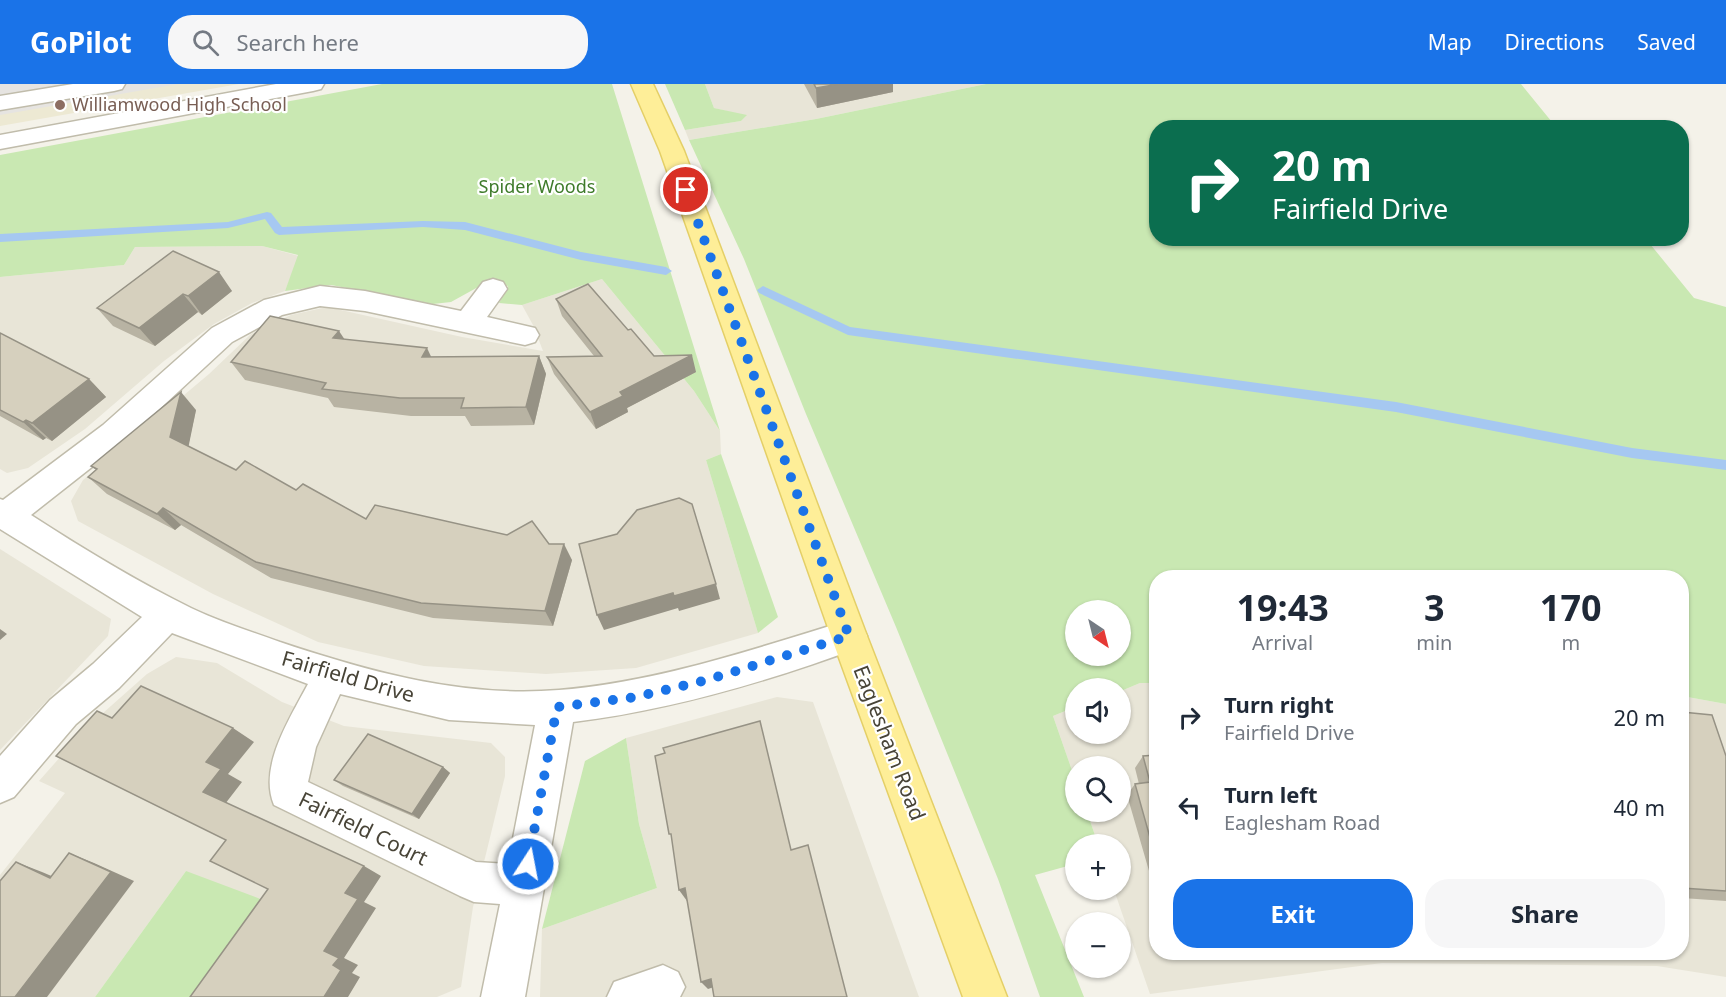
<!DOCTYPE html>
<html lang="en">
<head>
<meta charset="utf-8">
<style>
	body { margin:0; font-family:"Noto Sans",sans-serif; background:#f6f6f7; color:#1f2937; height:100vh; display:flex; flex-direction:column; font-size:22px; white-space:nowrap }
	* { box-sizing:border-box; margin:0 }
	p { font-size:20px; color:#747a83 }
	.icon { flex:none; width:33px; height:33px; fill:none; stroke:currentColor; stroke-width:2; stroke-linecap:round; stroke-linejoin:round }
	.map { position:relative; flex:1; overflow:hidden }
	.details { position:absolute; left:1149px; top:486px; width:540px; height:390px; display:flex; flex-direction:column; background:#fff; border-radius:24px; box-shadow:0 2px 4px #0004 }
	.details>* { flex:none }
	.hud { position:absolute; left:1149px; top:36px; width:540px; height:126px; border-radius:24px; box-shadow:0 2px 4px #0004; background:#0b6e4f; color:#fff; overflow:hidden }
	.needle { width:39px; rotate:145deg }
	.fabs { position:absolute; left:1065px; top:516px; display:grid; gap:12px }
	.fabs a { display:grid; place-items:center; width:66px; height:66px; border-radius:50%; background:#fff; box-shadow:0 2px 4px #0004; font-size:30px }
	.pin { position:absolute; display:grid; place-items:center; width:51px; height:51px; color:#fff; margin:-26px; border:3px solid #fff; border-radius:50%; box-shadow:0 2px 6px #0007 }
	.me { position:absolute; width:66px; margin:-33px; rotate:11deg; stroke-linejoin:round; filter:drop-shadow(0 0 4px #0008) }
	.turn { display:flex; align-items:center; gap:21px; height:126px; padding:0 24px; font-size:27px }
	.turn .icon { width:78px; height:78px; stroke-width:2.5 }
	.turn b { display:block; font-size:42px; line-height:51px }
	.eta { display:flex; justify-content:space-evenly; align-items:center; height:102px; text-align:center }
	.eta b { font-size:36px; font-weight:700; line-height:42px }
	.primary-button { display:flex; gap:12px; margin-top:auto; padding:12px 24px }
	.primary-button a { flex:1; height:69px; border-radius:24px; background:#1a73e8; color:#fff; font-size:24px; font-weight:700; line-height:69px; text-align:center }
	.primary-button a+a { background:#f6f6f7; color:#1f2937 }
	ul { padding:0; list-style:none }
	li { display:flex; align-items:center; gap:18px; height:90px; padding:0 24px }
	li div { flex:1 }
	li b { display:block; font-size:22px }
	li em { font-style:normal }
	header { display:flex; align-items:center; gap:36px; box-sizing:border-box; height:84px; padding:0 30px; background:#1a73e8; color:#fff }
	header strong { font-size:28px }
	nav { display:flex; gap:33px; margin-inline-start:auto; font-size:21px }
	.search { width:420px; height:54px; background:#f6f6f7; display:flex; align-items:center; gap:15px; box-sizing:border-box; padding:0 21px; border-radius:24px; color:#747a83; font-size:22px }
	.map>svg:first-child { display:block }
	.residential { fill:#e8e5d7 }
	.education { fill:#ede9d3 }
	.green { fill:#c9e8b2; fill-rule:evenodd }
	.parking { fill:#e6e4e1 }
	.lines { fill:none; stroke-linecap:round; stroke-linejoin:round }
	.stream { fill:#a6c8f1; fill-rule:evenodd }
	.minor-casing { stroke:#c0bcab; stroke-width:3 }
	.major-casing { stroke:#e4cf67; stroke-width:3 }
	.minor { fill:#fff; fill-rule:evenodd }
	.major { fill:#feee98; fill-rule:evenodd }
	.wall { fill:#b8b3a3 }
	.shaded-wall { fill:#969285 }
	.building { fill:#d6d0be; stroke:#969285; stroke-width:1.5 }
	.route { stroke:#1a73e8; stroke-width:10; stroke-dasharray:0 18 }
	.education-dot { fill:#8d6e63; stroke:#fff; stroke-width:2 }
	.labels { text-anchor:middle; stroke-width:4.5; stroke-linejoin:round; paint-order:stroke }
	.far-education-label { font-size:18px; fill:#785e54; stroke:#fff; text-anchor:start }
	.far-park-label { font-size:18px; fill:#3e7b2a; stroke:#fff }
	.street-label { font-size:21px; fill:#484437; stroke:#fff }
</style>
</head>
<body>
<header>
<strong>GoPilot</strong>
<div class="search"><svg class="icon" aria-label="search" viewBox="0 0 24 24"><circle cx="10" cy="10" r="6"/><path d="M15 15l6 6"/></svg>Search here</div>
<nav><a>Map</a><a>Directions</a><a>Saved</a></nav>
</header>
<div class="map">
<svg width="1726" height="913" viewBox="0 0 1726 913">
	<rect width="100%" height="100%" fill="#f4f2e9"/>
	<g class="residential">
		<path d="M 705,0 L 986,0 L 816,35 L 689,56 L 685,46 L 741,37 L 746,32 L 714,24 Z"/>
		<path d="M 262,162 L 299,172 L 285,207 L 252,219 L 214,240 L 164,277 L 85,345 L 28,384 L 7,389 L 0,385 L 0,193 L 124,181 L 135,163 Z"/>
		<path d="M 602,195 L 694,307 L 720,347 L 721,370 L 706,376 L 758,549 L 636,584 L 546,590 L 424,582 L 318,558 L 213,510 L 78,437 L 71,417 L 83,396 L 209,290 L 251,250 L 291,231 L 327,223 L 462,253 L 543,267 L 533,241 L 522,221 Z"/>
		<path d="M 0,465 L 111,535 L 108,552 L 0,666 Z"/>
		<path d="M 176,573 L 217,579 L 282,618 L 344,642 L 491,659 L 505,673 L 505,692 L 473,823 L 461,903 L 437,913 L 199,913 L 186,787 L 95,913 L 0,913 L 0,791 L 65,709 L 39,697 L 85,645 L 147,590 Z"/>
		<path d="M 1140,599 L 1156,599 L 1156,868 L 1682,868 L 1682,612 L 1726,620 L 1726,893 L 1657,882 L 1382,879 L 1150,910 L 1114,806 L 1120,806 L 1120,760 L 1098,760 L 1087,728 L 1120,728 L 1120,682 L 1076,682 L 1075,695 L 1053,632 L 1075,623 L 1076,650 L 1120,650 L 1121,607 Z"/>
		<path d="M 777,613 L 813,618 L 919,913 L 540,913 L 542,845 L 657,804 L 639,740 L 626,654 Z"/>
	</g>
	<path class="education" d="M 0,0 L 239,0 L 0,42 Z"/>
	<g class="green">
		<path d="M 382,0 L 612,0 L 720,347 L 694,307 L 602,195 L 522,221 L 499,219 L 508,202 L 489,197 L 451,218 L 433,220 L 331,201 L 285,207 L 298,171 L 262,162 L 135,163 L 124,181 L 0,193 L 0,71 Z"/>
		<path d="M 665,0 L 705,0 L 714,24 L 747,31 L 741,37 L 685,46 Z"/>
		<path d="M 986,0 L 1521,0 L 1556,43 L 1156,44 L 1156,154 L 1646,155 L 1694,214 L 1726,223 L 1726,620 L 1682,612 L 1682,494 L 1156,494 L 1156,599 L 1140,599 L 1121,607 L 1076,604 L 1075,623 L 1053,632 L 1075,695 L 1076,728 L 1087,728 L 1098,760 L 1076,760 L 1075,780 L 1035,791 L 1084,913 L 1040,913 L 998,795 L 896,543 L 806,330 L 744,175 L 689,56 L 816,35 ZM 1120,526 L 1120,572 L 1076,572 L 1076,526 Z"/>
		<path d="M 721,370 L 778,533 L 758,549 L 706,376 Z"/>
		<path d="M 626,654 L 639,740 L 657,804 L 542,845 L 585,677 Z"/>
		<path d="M 186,787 L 263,816 L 199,913 L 95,913 Z"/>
	</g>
	<path class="parking" d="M 0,0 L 178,0 L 0,31 Z"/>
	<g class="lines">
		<g class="stream">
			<path d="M 267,128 L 271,129 L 282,143 L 423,137 L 465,138 L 581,168 L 666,183 L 672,187 L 666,191 L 581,176 L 465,146 L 423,143 L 279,151 L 275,149 L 265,135 L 228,144 L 0,158 L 0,150 L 228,138 Z"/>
			<path d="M 763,202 L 850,243 L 1396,318 L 1632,364 L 1726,376 L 1726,386 L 1632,374 L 1396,328 L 848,251 L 759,209 L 757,206 Z"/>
		</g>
		<g class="minor-casing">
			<g id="minor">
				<path d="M 73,0 L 125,0 L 122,5 L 114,7 L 0,26 L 0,12 Z"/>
				<path d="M 276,0 L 324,0 L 321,5 L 313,7 L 0,65 L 0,51 Z"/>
				<path d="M 493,195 L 503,198 L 507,205 L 487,233 L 535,244 L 539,251 L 535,258 L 525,261 L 365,227 L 320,222 L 282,231 L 232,258 L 125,357 L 31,431 C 82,464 136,497 191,524 C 220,538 250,547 280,558 C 370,588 463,614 559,606 C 658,598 754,565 849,536 L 861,541 L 867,552 L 861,563 C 769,597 671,626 573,638 L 525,913 L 481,913 L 500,820 L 474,818 L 460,812 L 274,721 C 258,683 290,634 308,600 L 172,549 L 119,604 L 76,640 L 14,713 L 0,719 L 0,672 L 50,616 L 93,580 L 142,533 L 0,445 L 0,415 L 3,416 L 103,341 L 212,244 L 264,216 L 320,202 L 365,207 L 461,227 L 483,198 ZM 340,610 L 449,636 L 535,641 L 508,780 L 476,778 L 308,698 L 316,663 Z"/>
				<path d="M 663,881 L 678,888 L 685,903 L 680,913 L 607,913 L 614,898 Z"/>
			</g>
		</g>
		<g class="major-casing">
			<path id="major" d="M 631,0 L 653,0 L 684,67 L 867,552 L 1007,913 L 963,913 L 831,552 L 660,67 Z"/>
		</g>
		<use href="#minor" class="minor"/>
		<use href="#major" class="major"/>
	</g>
	<g class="wall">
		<path d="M 804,0 L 893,0 L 893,8 L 817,24 Z"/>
		<path d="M 173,167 L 232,207 L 202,231 L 198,228 L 155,262 L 113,242 L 97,224 Z"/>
		<path d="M 556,215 L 628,246 L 654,272 L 696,288 L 627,324 L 628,328 L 596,345 L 554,290 L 547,273 L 594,272 L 562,232 Z"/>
		<path d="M 0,249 L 89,295 L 106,313 L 52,357 L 46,354 L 43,356 L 0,332 Z"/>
		<path d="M 345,256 L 431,273 L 539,272 L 546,290 L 534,341 L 471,342 L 465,332 L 411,332 L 334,323 L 328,314 L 245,296 L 231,278 Z"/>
		<path d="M 196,326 L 188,362 L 236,386 L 296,406 L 366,435 L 507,451 L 549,460 L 572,476 L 553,542 L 433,534 L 271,494 L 181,441 L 175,446 L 107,410 L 88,393 L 96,386 L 91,382 Z"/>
		<path d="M 1682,628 L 1726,672 L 1726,817 L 1682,814 Z"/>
		<path d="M 1156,671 L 1156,811 L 1127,711 L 1135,700 L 1139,700 L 1135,684 L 1143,672 Z"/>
		<path d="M 443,683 L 450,689 L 419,735 L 343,702 L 334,696 Z"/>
	</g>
	<g class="shaded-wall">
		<path d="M 839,0 L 893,0 L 893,8 L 817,24 L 816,4 Z"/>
		<path d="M 219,188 L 232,207 L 202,231 L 188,212 Z"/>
		<path d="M 183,210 L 198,228 L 155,262 L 139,244 Z"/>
		<path d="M 339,247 L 351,265 L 333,254 Z"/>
		<path d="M 427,264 L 436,283 L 422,273 Z"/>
		<path d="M 692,271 L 696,288 L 627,324 L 628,328 L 596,345 L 590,328 L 620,308 Z"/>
		<path d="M 539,272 L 546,290 L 534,341 L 526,323 Z"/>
		<path d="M 89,295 L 106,313 L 52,357 L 32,339 Z"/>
		<path d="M 181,308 L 196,326 L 187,370 L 170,353 Z"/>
		<path d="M 26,336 L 46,354 L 43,356 L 23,338 Z"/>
		<path d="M 163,424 L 181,441 L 175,446 L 157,430 Z"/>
		<path d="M 564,460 L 572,476 L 553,542 L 545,527 Z"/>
		<path d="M 716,500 L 720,515 L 679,527 L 678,524 L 604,546 L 597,531 L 673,509 Z"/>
		<path d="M 0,545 L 7,550 L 0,556 Z"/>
		<path d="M 233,644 L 254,658 L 228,690 L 242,698 L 225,720 L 203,708 L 206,678 Z"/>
		<path d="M 443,683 L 450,689 L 419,735 L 412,730 Z"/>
		<path d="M 69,769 L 94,779 L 134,797 L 47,913 L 15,913 Z"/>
		<path d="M 16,778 L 42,788 L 75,802 L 50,794 Z"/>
		<path d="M 364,782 L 381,792 L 364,818 L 376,824 L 344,874 L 358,881 L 352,889 L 360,893 L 348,913 L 324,913 L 333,881 L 324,867 L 345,809 Z"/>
		<path d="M 685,804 L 692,815 L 687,817 L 679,806 Z"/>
		<path d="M 711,895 L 717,902 L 708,905 L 701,898 Z"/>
	</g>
	<g class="building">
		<path d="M 814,0 L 839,0 L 816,4 Z"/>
		<path d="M 173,167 L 219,188 L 188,212 L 183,210 L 139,244 L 97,224 Z"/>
		<path d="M 588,200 L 628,246 L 631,245 L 654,272 L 692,271 L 620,308 L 623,312 L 590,328 L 547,273 L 602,272 L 556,215 Z"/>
		<path d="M 270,232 L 339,247 L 333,254 L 427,264 L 422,273 L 539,272 L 526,323 L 461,324 L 464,314 L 400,314 L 322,305 L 326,299 L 231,278 Z"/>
		<path d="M 0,249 L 89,295 L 32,339 L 26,336 L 23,338 L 0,326 Z"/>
		<path d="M 181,308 L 170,353 L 236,386 L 245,377 L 296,406 L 303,400 L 366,435 L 375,421 L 507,451 L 532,437 L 549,460 L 564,460 L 545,527 L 421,519 L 256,478 L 163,424 L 157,430 L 88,393 L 97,385 L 91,382 Z"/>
		<path d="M 679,414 L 692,420 L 716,500 L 674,512 L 673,509 L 597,531 L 579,460 L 617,450 L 637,426 Z"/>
		<path d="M 141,602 L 233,644 L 206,678 L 221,685 L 203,708 L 364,782 L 345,809 L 358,815 L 324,867 L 339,874 L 333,881 L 341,886 L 324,913 L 190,913 L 268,805 L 210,777 L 226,756 L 56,672 L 97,627 L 112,634 Z"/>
		<path d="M 1682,628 L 1712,631 L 1726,672 L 1726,807 L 1682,804 Z"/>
		<path d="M 760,637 L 791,766 L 808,761 L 847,913 L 714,913 L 711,895 L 701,898 L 685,804 L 679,806 L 671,750 L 669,750 L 655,672 L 665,669 L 663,664 Z"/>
		<path d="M 368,650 L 443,683 L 412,730 L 334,696 Z"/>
		<path d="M 1156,671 L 1156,775 L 1135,700 L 1150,698 L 1143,672 Z"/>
		<path d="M 69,769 L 111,788 L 15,913 L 0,913 L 0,797 L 16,778 L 50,794 Z"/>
	</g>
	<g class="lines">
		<path class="route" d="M 528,780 L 557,623 L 636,613 L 707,596 L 849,552 L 686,106"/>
	</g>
	<circle class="education-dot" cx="60" cy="21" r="6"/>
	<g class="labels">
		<g class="far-education-label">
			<text x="72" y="27">Williamwood High School</text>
		</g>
		<g class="far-park-label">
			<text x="537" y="109">Spider Woods</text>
		</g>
		<g class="street-label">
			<text transform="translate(348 593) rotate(16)" y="7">Fairfield Drive</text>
			<text transform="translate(889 659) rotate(69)" y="7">Eaglesham Road</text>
			<text transform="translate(363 745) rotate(26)" y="7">Fairfield Court</text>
		</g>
	</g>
</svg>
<div class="fabs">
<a><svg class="needle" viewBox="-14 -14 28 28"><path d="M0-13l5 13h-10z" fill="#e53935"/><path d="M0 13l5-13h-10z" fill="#747a83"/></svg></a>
<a><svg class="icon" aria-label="sound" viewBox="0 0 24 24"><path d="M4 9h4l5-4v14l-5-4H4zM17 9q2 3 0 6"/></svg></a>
<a><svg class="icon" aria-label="search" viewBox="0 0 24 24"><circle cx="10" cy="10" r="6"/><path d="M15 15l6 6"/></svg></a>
<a>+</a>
<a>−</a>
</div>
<div class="pin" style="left:686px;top:106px;background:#d93025"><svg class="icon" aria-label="arrive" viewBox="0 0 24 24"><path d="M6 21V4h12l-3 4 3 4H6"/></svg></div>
<svg class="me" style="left:528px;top:780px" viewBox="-20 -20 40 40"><circle r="17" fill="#1a73e8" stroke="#fff" stroke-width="3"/><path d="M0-11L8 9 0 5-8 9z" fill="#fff"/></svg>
<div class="hud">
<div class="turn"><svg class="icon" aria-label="right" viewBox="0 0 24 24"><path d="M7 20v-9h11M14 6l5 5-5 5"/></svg><div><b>20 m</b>Fairfield Drive</div></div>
</div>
<section class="details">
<div class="eta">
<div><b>19:43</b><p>Arrival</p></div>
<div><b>3</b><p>min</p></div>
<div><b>170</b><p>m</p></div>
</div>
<ul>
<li><svg class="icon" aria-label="right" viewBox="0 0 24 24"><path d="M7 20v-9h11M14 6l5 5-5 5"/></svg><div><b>Turn right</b><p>Fairfield Drive</p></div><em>20 m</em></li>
<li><svg class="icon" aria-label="left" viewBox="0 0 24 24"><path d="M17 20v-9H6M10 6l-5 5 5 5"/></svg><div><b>Turn left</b><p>Eaglesham Road</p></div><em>40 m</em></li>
</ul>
<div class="primary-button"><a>Exit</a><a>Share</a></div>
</section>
</div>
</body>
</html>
